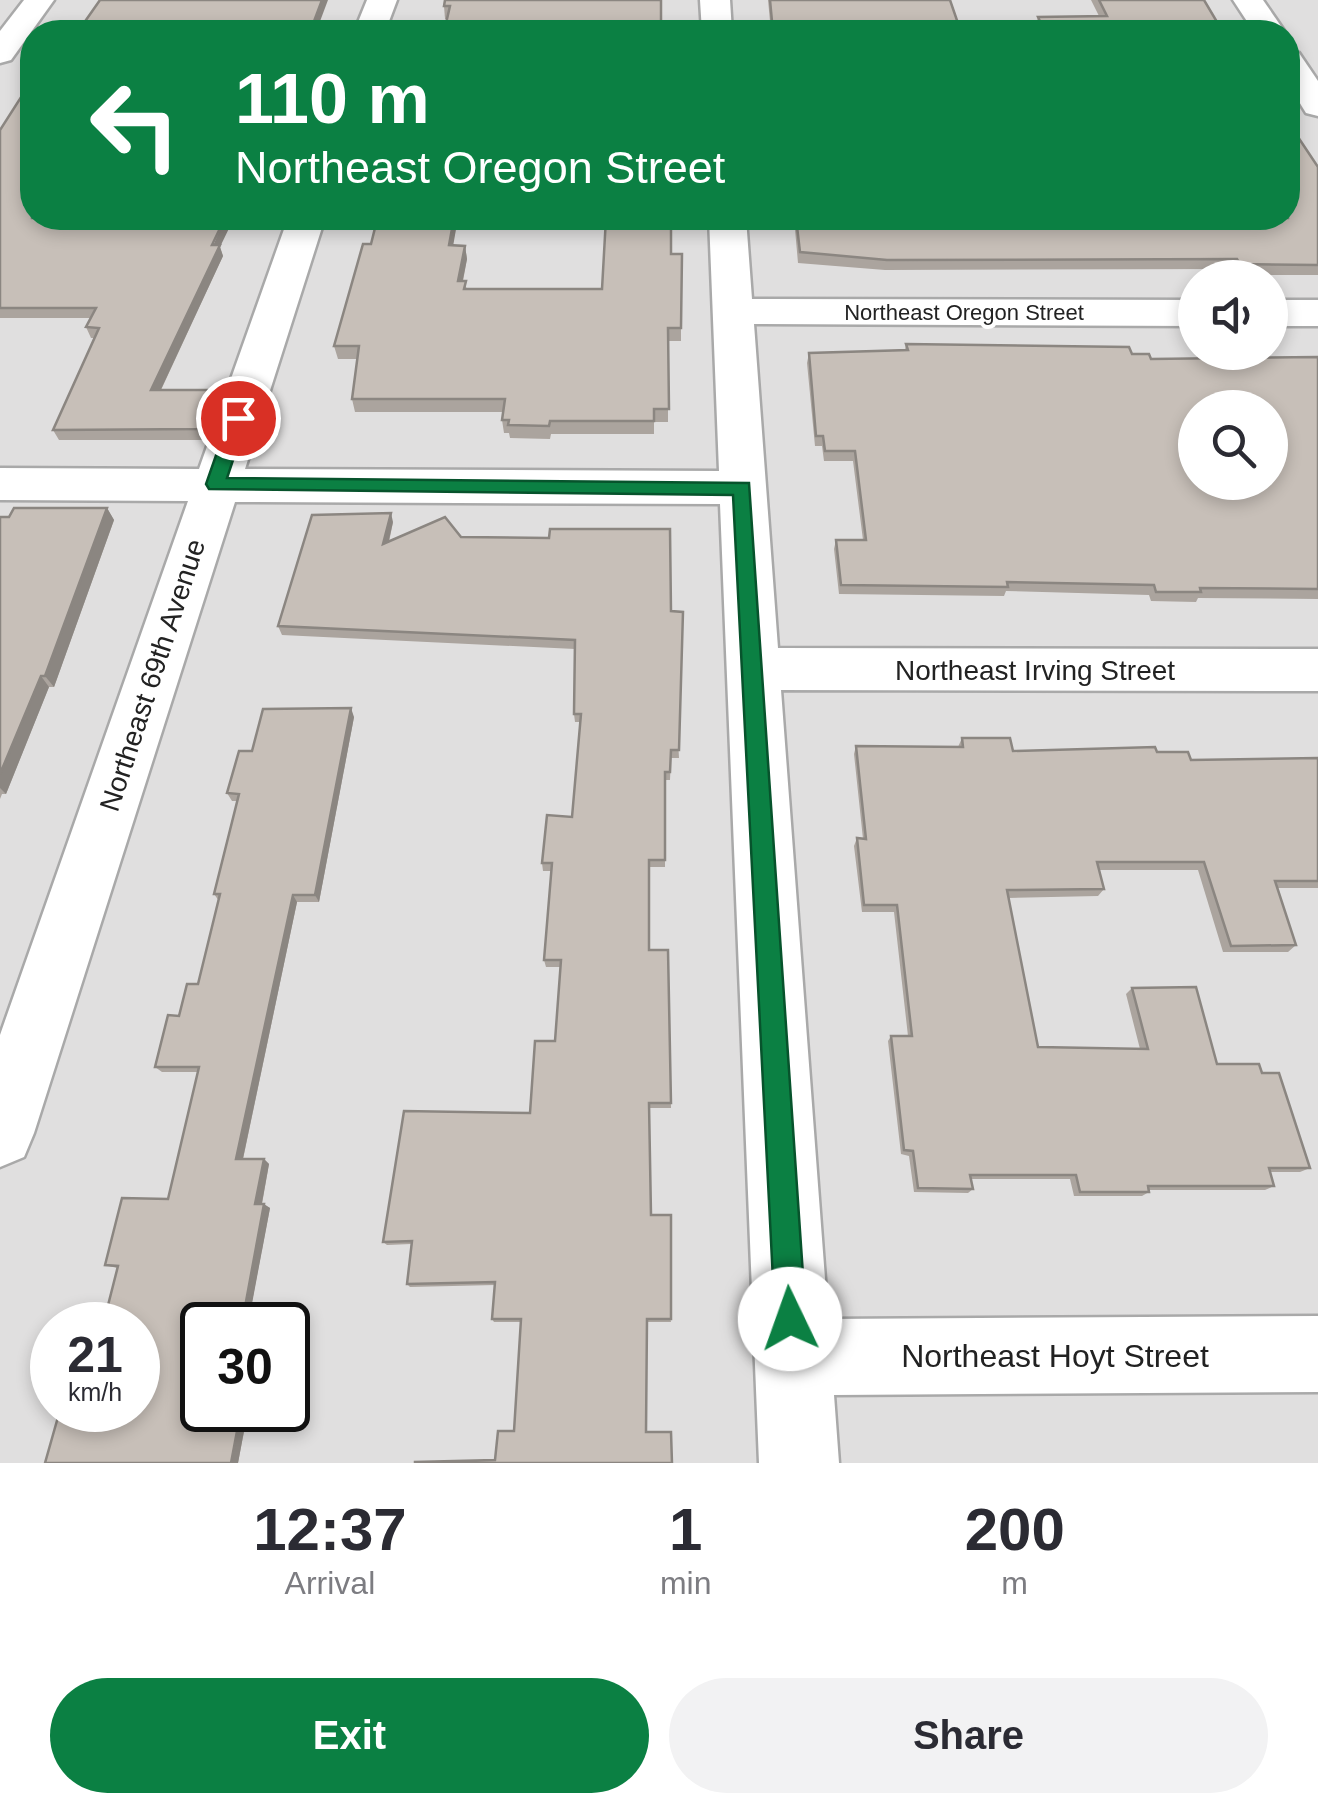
<!DOCTYPE html>
<html lang="en">
<head>
<meta charset="utf-8">
<style>
	body { margin:0; font-family:Helvetica,sans-serif; background:#f2f2f3; color:#2b2b33; height:100vh; display:flex; flex-direction:column; font-size:38px; white-space:nowrap }
	* { box-sizing:border-box; margin:0 }
	p { font-size:32px; color:#7c7c81 }
	.icon { flex:none; width:55px; height:55px; fill:none; stroke:currentColor; stroke-width:2; stroke-linecap:round; stroke-linejoin:round }
	.map { position:relative; height:1463px; overflow:hidden }
	.sheet { display:flex; flex-direction:column; background:#fff; flex:1 }
	.sheet>* { flex:none }
	.top-card { position:absolute; left:20px; top:20px; width:1280px; height:210px; border-radius:40px; box-shadow:0 5px 15px #0003; background:#0b8043; color:#fff; overflow:hidden }
	.controls { position:absolute; left:1178px; top:260px; display:grid; gap:20px }
	.controls a { display:grid; place-items:center; width:110px; height:110px; border-radius:50%; background:#fff; box-shadow:0 5px 15px #0003; font-size:50px }
	.speed { position:absolute; left:30px; top:1302px; display:flex; gap:20px; font-size:50px; font-weight:700; text-align:center }
	.speed>* { display:grid; place-content:center; width:130px; height:130px; border-radius:50%; background:#fff; box-shadow:0 5px 15px #0003; line-height:1 }
	.speed small { font-size:25px; font-weight:400 }
	.speed .limit { border:5px solid #111; border-radius:15px; background:#fff; color:#111 }
	.pin { position:absolute; display:grid; place-items:center; width:85px; height:85px; color:#fff; margin:-42px; border:5px solid #fff; border-radius:50%; box-shadow:0 2px 10px #0007 }
	.me { position:absolute; width:110px; margin:-55px; rotate:357deg; stroke-linejoin:round; filter:drop-shadow(0 0 8px #0008) }
	.turn { display:flex; align-items:center; gap:35px; height:210px; padding:0 50px; font-size:45px }
	.turn .icon { width:130px; height:130px; stroke-width:2.5 }
	.turn b { display:block; font-size:70px; line-height:85px }
	.eta { display:flex; justify-content:space-evenly; align-items:center; height:170px; text-align:center }
	.eta b { font-size:60px; font-weight:800; line-height:70px }
	.action { display:flex; gap:20px; margin-top:auto; padding:20px 50px }
	.action a { flex:1; height:115px; border-radius:60px; background:#0b8043; color:#fff; font-size:40px; font-weight:800; line-height:115px; text-align:center }
	.action a+a { background:#f2f2f3; color:#2b2b33 }
	.map>svg:first-child { display:block }
	.residential { fill:#e0dfdf; fill-rule:evenodd }
	.lines { fill:none; stroke-linecap:round; stroke-linejoin:round }
	.street-casing { stroke:#a9a9a9; stroke-width:5 }
	.street { fill:#fff; fill-rule:evenodd }
	.wall { fill:#aba49e }
	.shaded-wall { fill:#8b8681 }
	.building { fill:#c7bfb8; stroke:#8b8681; stroke-width:2.5; fill-rule:evenodd }
	.route { fill:#0b8043; stroke:#07532c; stroke-width:2.5 }
	.labels { text-anchor:middle; stroke-width:8; stroke-linejoin:round; paint-order:stroke }
	.far-street-label { font-size:22px; fill:#222; stroke:#fff }
	.street-label { font-size:28px; fill:#222; stroke:#fff }
	.near-street-label { font-size:32px; fill:#222; stroke:#fff }
</style>
</head>
<body>
<div class="map">
<svg width="1318" height="1463" viewBox="0 0 1318 1463">
	<rect width="100%" height="100%" fill="#f2efe9"/>
	<path class="residential" d="M 0,0 L 1318,0 L 1318,1463 L 0,1463 ZM 32,32 L 1288,32 L 1288,218 L 32,218 ZM 1195,278 L 1270,278 L 1270,352 L 1195,352 ZM 1195,408 L 1270,408 L 1270,482 L 1195,482 ZM 52,1325 L 138,1325 L 138,1410 L 52,1410 ZM 202,1325 L 288,1325 L 288,1410 L 202,1410 Z"/>
	<g class="lines">
		<g class="street-casing">
			<g id="street">
				<path d="M 24,0 L 54,0 L 11,60 L 0,63 L 0,31 Z"/>
				<path d="M 367,0 L 397,0 L 385,32 L 354,32 Z"/>
				<path d="M 700,0 L 730,0 L 732,32 L 702,32 Z"/>
				<path d="M 1233,0 L 1263,0 L 1285,32 L 1254,32 Z"/>
				<path d="M 1288,50 L 1299,53 L 1318,81 L 1318,116 L 1306,113 L 1288,84 Z"/>
				<path d="M 288,218 L 325,218 L 245,469 L 719,471 L 709,218 L 746,218 L 752,299 L 1195,300 L 1195,326 L 754,324 L 778,648 L 1318,649 L 1318,691 L 781,690 L 828,1319 L 1318,1316 L 1318,1392 L 834,1395 L 839,1463 L 759,1463 L 720,504 L 235,502 L 34,1133 L 24,1157 L 0,1167 L 0,1035 L 188,501 L 0,500 L 0,468 L 199,469 Z"/>
				<rect x="1270" y="300" width="48" height="26"/>
			</g>
		</g>
		<use href="#street" class="street"/>
	</g>
	<g class="wall">
		<path d="M 768,0 L 950,0 L 961,32 L 771,32 Z"/>
		<path d="M 1091,0 L 1204,0 L 1223,32 L 1038,32 L 1036,27 L 1038,17 L 1099,16 Z"/>
		<path d="M 444,6 L 661,25 L 445,19 Z"/>
		<path d="M 0,130 L 220,247 L 223,256 L 161,390 L 219,400 L 205,440 L 59,440 L 53,430 L 94,338 L 91,338 L 86,327 L 91,318 L 0,318 Z"/>
		<path d="M 1318,167 L 1318,275 L 1235,275 L 1232,269 L 885,270 L 798,263 L 794,218 L 1288,218 Z"/>
		<path d="M 371,244 L 465,246 L 467,259 L 463,281 L 467,289 L 602,289 L 671,254 L 681,328 L 681,341 L 668,341 L 668,422 L 654,422 L 654,434 L 551,434 L 550,439 L 510,438 L 509,433 L 504,433 L 502,420 L 503,412 L 355,412 L 352,399 L 357,359 L 338,359 L 334,346 Z"/>
		<path d="M 906,344 L 1132,354 L 1151,359 L 1318,357 L 1318,599 L 1198,598 L 1196,602 L 1151,601 L 1149,595 L 1006,591 L 1004,596 L 839,594 L 834,549 L 836,540 L 863,540 L 853,461 L 824,461 L 822,446 L 815,446 L 807,363 L 809,353 L 905,350 Z"/>
		<path d="M 107,508 L 114,520 L 54,687 L 49,687 L 6,794 L 2,794 L 0,799 L 0,517 Z"/>
		<path d="M 393,522 L 389,542 L 461,537 L 671,611 L 679,758 L 671,758 L 670,780 L 665,780 L 665,867 L 650,867 L 649,950 L 668,950 L 671,1108 L 649,1108 L 651,1215 L 671,1322 L 647,1322 L 495,1460 L 514,1431 L 521,1322 L 494,1322 L 492,1319 L 495,1285 L 410,1287 L 407,1284 L 411,1244 L 387,1245 L 383,1242 L 530,1113 L 555,1041 L 560,967 L 546,967 L 544,960 L 551,871 L 543,871 L 542,863 L 572,817 L 580,722 L 575,722 L 574,714 L 575,649 L 282,635 L 278,626 Z"/>
		<path d="M 354,717 L 319,902 L 297,902 L 243,1159 L 264,1159 L 269,1164 L 262,1204 L 270,1208 L 251,1307 L 268,1309 L 202,1410 L 248,1410 L 238,1463 L 45,1463 L 138,1410 L 117,1268 L 105,1265 L 168,1199 L 198,1072 L 162,1072 L 155,1067 L 179,1016 L 198,984 L 219,901 L 214,894 L 237,801 L 232,801 L 227,793 L 252,751 Z"/>
		<path d="M 962,738 L 1013,751 L 1157,752 L 1191,760 L 1318,758 L 1318,888 L 1277,888 L 1296,945 L 1288,952 L 1223,952 L 1198,870 L 1099,870 L 1104,889 L 1098,896 L 1008,898 L 1038,1047 L 1140,1049 L 1126,994 L 1132,988 L 1217,1064 L 1310,1168 L 1300,1172 L 1270,1172 L 1274,1186 L 1265,1190 L 1149,1190 L 1149,1192 L 1142,1196 L 1074,1196 L 1070,1179 L 971,1179 L 973,1189 L 968,1193 L 914,1192 L 909,1156 L 901,1154 L 888,1041 L 891,1036 L 908,1036 L 894,912 L 862,912 L 854,846 L 857,838 L 863,839 L 854,754 L 856,746 L 958,747 Z"/>
	</g>
	<g class="shaded-wall">
		<path d="M 322,0 L 328,0 L 316,32 L 310,32 Z"/>
		<path d="M 225,218 L 234,218 L 220,247 L 223,256 L 156,400 L 151,390 Z"/>
		<path d="M 454,218 L 458,218 L 451,258 L 449,245 Z"/>
		<path d="M 465,246 L 467,259 L 460,294 L 458,281 Z"/>
		<path d="M 215,390 L 219,400 L 205,440 L 201,429 Z"/>
		<path d="M 107,508 L 114,520 L 54,687 L 45,676 Z"/>
		<path d="M 391,513 L 393,522 L 386,553 L 383,544 Z"/>
		<path d="M 41,676 L 49,687 L 6,794 L 0,788 L 0,774 Z"/>
		<path d="M 351,708 L 354,717 L 319,902 L 315,895 Z"/>
		<path d="M 293,895 L 297,902 L 242,1163 L 236,1159 Z"/>
		<path d="M 264,1159 L 269,1164 L 261,1208 L 255,1204 Z"/>
		<path d="M 264,1204 L 270,1208 L 251,1309 L 245,1307 Z"/>
		<path d="M 262,1307 L 268,1309 L 265,1325 L 258,1325 Z"/>
		<path d="M 241,1410 L 248,1410 L 238,1463 L 231,1463 Z"/>
	</g>
	<g class="building">
		<path d="M 100,0 L 322,0 L 310,32 L 64,32 L 65,30 L 79,30 Z"/>
		<path d="M 445,0 L 661,0 L 661,25 L 670,25 L 670,32 L 444,32 L 450,6 L 444,6 Z"/>
		<path d="M 770,0 L 950,0 L 961,32 L 773,32 Z"/>
		<path d="M 1099,0 L 1204,0 L 1223,32 L 1045,32 L 1038,17 L 1107,16 Z"/>
		<path d="M 32,80 L 32,218 L 225,218 L 212,245 L 220,245 L 151,390 L 215,390 L 201,429 L 53,430 L 99,328 L 86,327 L 96,308 L 0,308 L 0,130 Z"/>
		<path d="M 1288,122 L 1318,167 L 1318,265 L 1240,264 L 1237,259 L 887,260 L 800,252 L 796,218 L 1288,218 Z"/>
		<path d="M 389,218 L 454,218 L 449,245 L 465,246 L 458,281 L 466,281 L 464,289 L 602,289 L 606,218 L 671,218 L 671,254 L 682,254 L 681,328 L 668,328 L 669,409 L 654,409 L 654,421 L 550,421 L 549,426 L 508,425 L 509,420 L 502,420 L 505,399 L 352,399 L 359,346 L 334,346 L 363,244 L 371,244 L 376,224 L 387,224 Z"/>
		<path d="M 906,344 L 1129,347 L 1132,354 L 1149,354 L 1151,359 L 1318,357 L 1318,589 L 1200,588 L 1201,592 L 1156,592 L 1154,585 L 1007,582 L 1008,587 L 841,585 L 836,540 L 866,540 L 855,451 L 825,451 L 823,436 L 816,436 L 809,353 L 908,350 ZM 1195,408 L 1270,408 L 1270,482 L 1195,482 Z"/>
		<path d="M 14,508 L 107,508 L 45,676 L 41,676 L 0,774 L 0,517 L 9,517 Z"/>
		<path d="M 391,513 L 383,544 L 445,517 L 461,537 L 549,538 L 550,529 L 670,529 L 671,611 L 683,612 L 679,750 L 671,750 L 670,772 L 665,772 L 665,860 L 649,860 L 649,950 L 668,950 L 671,1103 L 649,1103 L 651,1215 L 671,1215 L 671,1319 L 647,1319 L 646,1432 L 671,1432 L 672,1463 L 415,1463 L 415,1462 L 495,1460 L 498,1431 L 514,1431 L 521,1319 L 492,1319 L 495,1282 L 407,1284 L 412,1241 L 383,1242 L 404,1111 L 530,1113 L 535,1041 L 555,1041 L 561,960 L 544,960 L 552,863 L 542,863 L 547,815 L 572,817 L 581,714 L 574,714 L 575,640 L 278,626 L 312,515 Z"/>
		<path d="M 351,708 L 315,895 L 293,895 L 236,1159 L 264,1159 L 255,1204 L 264,1204 L 245,1307 L 262,1307 L 258,1325 L 202,1325 L 202,1410 L 241,1410 L 231,1463 L 45,1463 L 60,1410 L 138,1410 L 138,1325 L 103,1325 L 118,1266 L 105,1265 L 122,1198 L 168,1199 L 199,1067 L 155,1067 L 168,1015 L 179,1016 L 187,984 L 198,984 L 220,894 L 214,894 L 239,794 L 227,793 L 239,751 L 252,751 L 263,709 Z"/>
		<path d="M 962,738 L 1010,738 L 1013,751 L 1155,747 L 1157,752 L 1188,752 L 1191,760 L 1318,758 L 1318,881 L 1275,881 L 1296,945 L 1231,946 L 1204,862 L 1097,862 L 1104,889 L 1007,890 L 1038,1047 L 1148,1049 L 1132,988 L 1196,987 L 1217,1064 L 1259,1064 L 1262,1073 L 1279,1073 L 1310,1168 L 1269,1168 L 1274,1186 L 1148,1186 L 1149,1192 L 1080,1192 L 1076,1175 L 970,1175 L 973,1189 L 918,1188 L 913,1151 L 904,1150 L 891,1036 L 912,1036 L 897,905 L 864,905 L 857,838 L 866,839 L 856,746 L 963,747 Z"/>
	</g>
	<path class="route" d="M 238,411 L 247,418 L 227,478 L 749,483 L 806,1319 L 801,1330 L 790,1335 L 780,1330 L 775,1319 L 733,495 L 209,489 L 206,484 L 229,418 Z"/>
	<g class="labels">
		<g class="far-street-label">
			<text x="964" y="320">Northeast Oregon Street</text>
		</g>
		<g class="street-label">
			<text x="1035" y="680">Northeast Irving Street</text>
			<text transform="translate(152 675) rotate(-72)" y="10">Northeast 69th Avenue</text>
		</g>
		<g class="near-street-label">
			<text x="1055" y="1367">Northeast Hoyt Street</text>
		</g>
	</g>
</svg>
<div class="controls">
<a><svg class="icon" aria-label="sound" viewBox="0 0 24 24"><path d="M4 9h4l5-4v14l-5-4H4zM17 9q2 3 0 6"/></svg></a>
<a><svg class="icon" aria-label="search" viewBox="0 0 24 24"><circle cx="10" cy="10" r="6"/><path d="M15 15l6 6"/></svg></a>
</div>
<div class="speed"><div>21<small>km/h</small></div><div class="limit">30</div></div>
<div class="pin" style="left:238px;top:418px;background:#d93025"><svg class="icon" aria-label="arrive" viewBox="0 0 24 24"><path d="M6 21V4h12l-3 4 3 4H6"/></svg></div>
<svg class="me" style="left:790px;top:1319px" viewBox="-20 -20 40 40"><circle r="19" fill="#fff"/><path d="M0-13L10 11 0 6-10 11z" fill="#0b8043"/></svg>
<div class="top-card">
<div class="turn"><svg class="icon" aria-label="left" viewBox="0 0 24 24"><path d="M17 20v-9H6M10 6l-5 5 5 5"/></svg><div><b>110 m</b>Northeast Oregon Street</div></div>
</div>
</div>
<section class="sheet">
<div class="eta">
<div><b>12:37</b><p>Arrival</p></div>
<div><b>1</b><p>min</p></div>
<div><b>200</b><p>m</p></div>
</div>
<div class="action"><a>Exit</a><a>Share</a></div>
</section>
</body>
</html>
